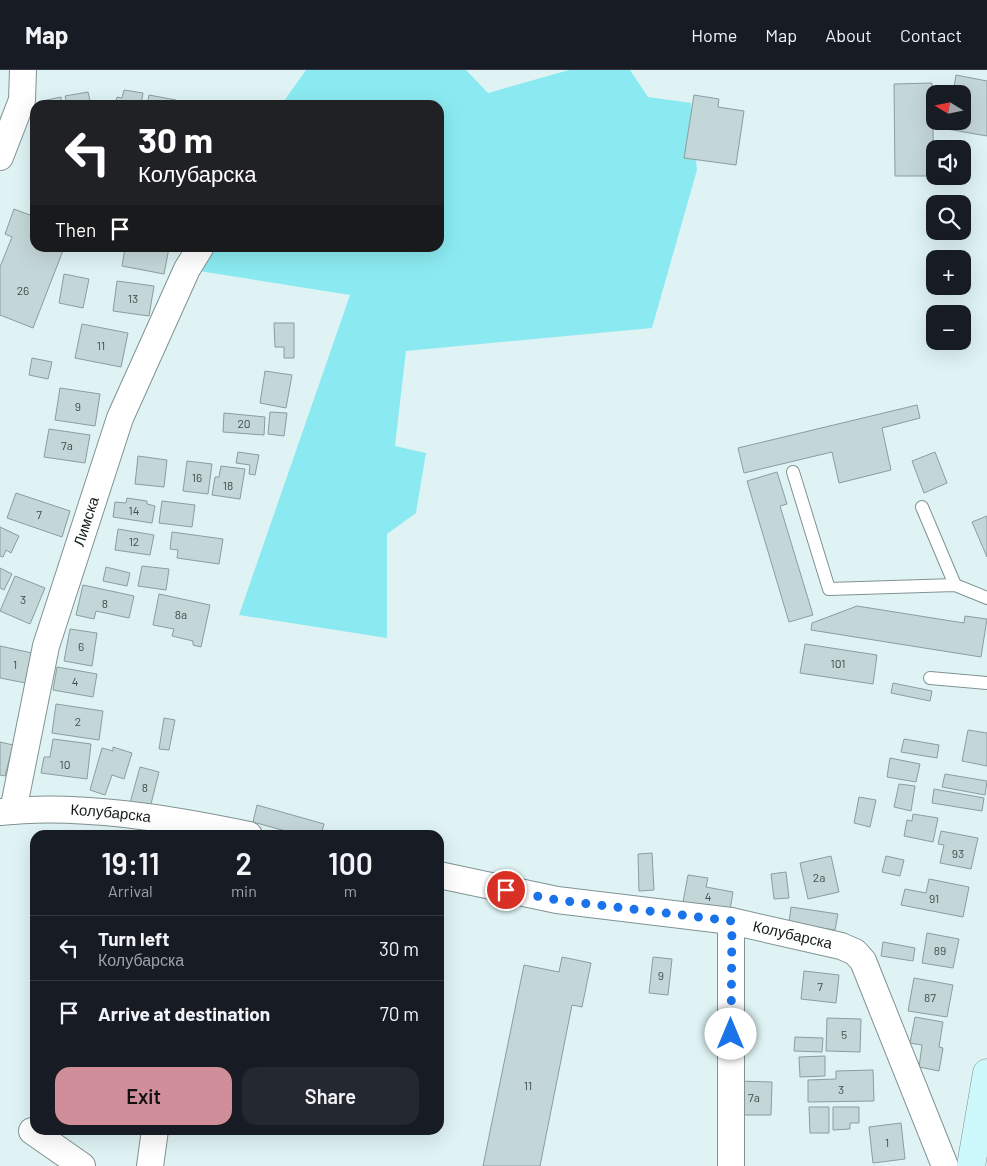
<!DOCTYPE html>
<html lang="en">
<head>
<meta charset="utf-8">
<style>
	body { margin:0; font-family:Barlow,sans-serif; background:#242831; color:#f1f3f6; height:100vh; display:flex; flex-direction:column; font-size:19px; white-space:nowrap }
	* { box-sizing:border-box; margin:0 }
	p { font-size:16px; color:#9ea1a6 }
	.icon { flex:none; width:28px; height:28px; fill:none; stroke:currentColor; stroke-width:2; stroke-linecap:round; stroke-linejoin:round }
	.map { position:relative; flex:1; overflow:hidden }
	.panel { position:absolute; left:30px; top:760px; width:414px; height:305px; display:flex; flex-direction:column; background:#171b24; border-radius:15px; box-shadow:0 5px 20px #0002 }
	.panel>* { flex:none }
	.top-card { position:absolute; left:30px; top:30px; width:414px; height:152px; border-radius:15px; box-shadow:0 5px 20px #0002; background:#202124; color:#fff; overflow:hidden }
	.needle { width:32px; rotate:280deg }
	.controls { position:absolute; left:926px; top:15px; display:grid; gap:10px }
	.controls a { display:grid; place-items:center; width:45px; height:45px; border-radius:10px; background:#171b24; box-shadow:0 5px 20px #0002; font-size:25px }
	.pin { position:absolute; display:grid; place-items:center; width:42px; height:42px; color:#fff; margin:-21px; border:2px solid #fff; border-radius:50%; box-shadow:0 1px 5px #0007 }
	.me { position:absolute; width:55px; margin:-28px; rotate:0deg; stroke-linejoin:round; filter:drop-shadow(0 0 4px #0008) }
	.turn { display:flex; align-items:center; gap:18px; height:105px; padding:0 25px; font-size:22px }
	.turn .icon { width:65px; height:65px; stroke-width:2.5 }
	.turn b { display:block; font-size:35px; line-height:42px }
	.then { display:flex; align-items:center; height:48px; padding:0 25px; background:#0003; gap:10px; font-size:19px }
	.eta { display:flex; justify-content:space-evenly; align-items:center; height:85px; text-align:center }
	.eta b { font-size:30px; font-weight:600; line-height:35px }
	.button { display:flex; gap:10px; margin-top:auto; padding:10px 25px }
	.button a { flex:1; height:58px; border-radius:15px; background:#d08d9a; color:#111; font-size:20px; font-weight:600; line-height:58px; text-align:center }
	.button a+a { background:#242831; color:#f1f3f6 }
	ul { padding:0; list-style:none }
	li { display:flex; align-items:center; gap:15px; height:65px; padding:0 25px; border-top:1px solid #363941 }
	li div { flex:1 }
	li b { display:block; font-size:19px }
	li em { font-style:normal }
	header { display:flex; align-items:center; gap:30px; box-sizing:border-box; height:70px; padding:0 25px; background:#171b24; border-bottom:1px solid #363941 }
	header strong { font-size:24px }
	nav { display:flex; gap:28px; margin-inline-start:auto; font-size:18px }
	.map>svg:first-child { display:block }
	.green { fill:#8beaf1 }
	.building { fill:#c4d7d8; stroke:#8b9d9e }
	.lines { fill:none; stroke-linecap:round; stroke-linejoin:round }
	.service-casing { stroke:#809293; stroke-width:14 }
	.minor-casing { stroke:#809293; stroke-width:28 }
	.secondary-casing { stroke:#809293; stroke-width:29 }
	.service { stroke:#fff; stroke-width:12 }
	.minor { stroke:#fff; stroke-width:26 }
	.secondary { stroke:#cdf9fc; stroke-width:28 }
	.route { stroke:#1a73e8; stroke-width:9; stroke-dasharray:0 16.2 }
	.labels { text-anchor:middle; stroke-width:4.5; stroke-linejoin:round; paint-order:stroke }
	.number-label { font-size:12px; fill:#414b4b }
	.street-label { font-size:15px; fill:#151c1c; stroke:#fff }
</style>
</head>
<body>
<header>
<strong>Map</strong>
<nav><a>Home</a><a>Map</a><a>About</a><a>Contact</a></nav>
</header>
<div class="map">
<svg width="987" height="1096" viewBox="0 0 987 1096">
	<rect width="100%" height="100%" fill="#dff3f4"/>
	<path class="green" d="M 306,0 L 466,0 L 488,23 L 569,0 L 630,0 L 648,27 L 691,33 L 697,100 L 652,258 L 406,281 L 395,376 L 426,383 L 416,443 L 387,464 L 387,568 L 239,545 L 350,225 L 187,199 L 200,178 L 439,178 L 439,35 L 281,35 Z"/>
	<g class="building">
		<path d="M 956,5 L 987,11 L 987,66 L 941,58 L 940,51 L 962,51 L 962,24 L 953,24 Z"/>
		<path d="M 932,13 L 934,106 L 895,106 L 894,14 Z"/>
		<path d="M 124,20 L 143,23 L 141,35 L 115,35 L 117,27 L 122,28 Z"/>
		<path d="M 88,22 L 91,35 L 67,35 L 65,26 Z"/>
		<path d="M 149,25 L 176,30 L 175,35 L 147,35 Z"/>
		<path d="M 694,25 L 719,29 L 718,37 L 744,41 L 736,95 L 684,88 Z"/>
		<path d="M 61,27 L 62,35 L 43,35 L 42,31 Z"/>
		<path d="M 14,139 L 35,147 L 35,178 L 64,178 L 33,258 L 0,245 L 0,197 L 12,167 L 5,164 Z"/>
		<path d="M 125,178 L 169,178 L 164,204 L 122,196 Z"/>
		<path d="M 64,204 L 89,209 L 83,238 L 59,233 Z"/>
		<path d="M 117,211 L 154,216 L 149,246 L 113,241 Z"/>
		<path d="M 274,253 L 294,253 L 294,288 L 284,288 L 284,277 L 275,277 Z"/>
		<path d="M 82,254 L 128,263 L 121,297 L 75,288 Z"/>
		<path d="M 32,288 L 52,292 L 48,309 L 29,305 Z"/>
		<path d="M 265,301 L 292,305 L 286,338 L 260,333 Z"/>
		<path d="M 60,318 L 100,324 L 95,356 L 55,350 Z"/>
		<path d="M 917,335 L 920,348 L 882,358 L 891,400 L 839,413 L 832,382 L 744,403 L 738,378 Z"/>
		<path d="M 270,342 L 287,343 L 284,366 L 268,364 Z"/>
		<path d="M 224,343 L 265,347 L 264,365 L 223,362 Z"/>
		<path d="M 49,359 L 90,365 L 85,393 L 44,387 Z"/>
		<path d="M 238,382 L 259,385 L 255,405 L 249,404 L 250,395 L 236,393 Z"/>
		<path d="M 935,382 L 947,413 L 924,423 L 912,391 Z"/>
		<path d="M 138,386 L 167,390 L 164,417 L 135,414 Z"/>
		<path d="M 187,391 L 212,394 L 208,424 L 183,421 Z"/>
		<path d="M 221,396 L 245,399 L 240,429 L 212,425 L 215,407 L 219,407 Z"/>
		<path d="M 777,402 L 787,434 L 780,436 L 813,545 L 789,552 L 747,411 Z"/>
		<path d="M 16,423 L 70,441 L 62,467 L 7,448 Z"/>
		<path d="M 127,428 L 147,431 L 147,434 L 155,436 L 152,453 L 113,447 L 115,432 L 126,433 Z"/>
		<path d="M 162,431 L 195,435 L 192,457 L 159,453 Z"/>
		<path d="M 987,446 L 987,487 L 972,452 Z"/>
		<path d="M 0,457 L 19,466 L 11,483 L 6,480 L 3,487 L 0,486 Z"/>
		<path d="M 118,459 L 154,465 L 150,485 L 115,480 Z"/>
		<path d="M 172,462 L 223,469 L 219,494 L 177,488 L 178,480 L 170,479 Z"/>
		<path d="M 142,496 L 169,499 L 166,520 L 138,516 Z"/>
		<path d="M 106,497 L 130,503 L 127,516 L 103,511 Z"/>
		<path d="M 0,498 L 12,504 L 4,520 L 0,518 Z"/>
		<path d="M 15,506 L 45,518 L 30,554 L 0,541 Z"/>
		<path d="M 83,515 L 134,526 L 129,548 L 96,541 L 94,549 L 76,545 Z"/>
		<path d="M 159,524 L 210,535 L 201,577 L 193,575 L 193,571 L 172,566 L 174,559 L 153,555 Z"/>
		<path d="M 857,536 L 964,553 L 965,546 L 987,549 L 981,587 L 811,560 L 812,553 Z"/>
		<path d="M 70,559 L 97,563 L 92,596 L 64,591 Z"/>
		<path d="M 805,574 L 877,585 L 873,614 L 800,603 Z"/>
		<path d="M 0,576 L 32,583 L 26,613 L 0,608 Z"/>
		<path d="M 57,597 L 97,604 L 93,627 L 53,620 Z"/>
		<path d="M 893,613 L 932,621 L 930,631 L 891,623 Z"/>
		<path d="M 56,634 L 103,641 L 99,670 L 52,663 Z"/>
		<path d="M 164,648 L 175,650 L 169,680 L 159,679 Z"/>
		<path d="M 968,660 L 987,663 L 987,696 L 962,691 Z"/>
		<path d="M 53,669 L 91,674 L 87,709 L 41,703 L 44,687 L 50,687 Z"/>
		<path d="M 904,669 L 939,675 L 937,688 L 901,682 Z"/>
		<path d="M 0,672 L 13,675 L 5,706 L 0,705 Z"/>
		<path d="M 113,677 L 132,683 L 124,709 L 112,705 L 105,725 L 90,720 L 102,678 L 113,681 Z"/>
		<path d="M 890,688 L 920,694 L 916,712 L 887,707 Z"/>
		<path d="M 140,697 L 159,702 L 150,738 L 130,733 Z"/>
		<path d="M 945,704 L 987,711 L 985,725 L 942,717 Z"/>
		<path d="M 899,714 L 915,716 L 911,741 L 894,737 Z"/>
		<path d="M 934,719 L 984,728 L 982,741 L 932,733 Z"/>
		<path d="M 859,727 L 876,730 L 870,757 L 854,753 Z"/>
		<path d="M 257,735 L 324,754 L 321,765 L 300,765 L 253,752 Z"/>
		<path d="M 913,744 L 938,748 L 933,772 L 904,766 L 907,750 L 912,751 Z"/>
		<path d="M 941,761 L 978,768 L 971,799 L 940,793 L 944,775 L 938,774 Z"/>
		<path d="M 652,783 L 654,820 L 639,821 L 638,784 Z"/>
		<path d="M 831,786 L 839,822 L 808,829 L 800,793 Z"/>
		<path d="M 886,786 L 904,790 L 900,806 L 882,802 Z"/>
		<path d="M 786,802 L 789,828 L 774,829 L 771,804 Z"/>
		<path d="M 688,805 L 708,808 L 706,817 L 733,822 L 730,840 L 683,832 Z"/>
		<path d="M 929,809 L 969,817 L 963,847 L 901,835 L 905,819 L 926,823 Z"/>
		<path d="M 791,837 L 838,844 L 835,860 L 789,853 Z"/>
		<path d="M 927,863 L 959,869 L 953,898 L 922,893 Z"/>
		<path d="M 883,872 L 915,878 L 913,891 L 881,886 Z"/>
		<path d="M 562,887 L 591,893 L 582,937 L 572,935 L 540,1096 L 483,1096 L 524,895 L 559,902 Z"/>
		<path d="M 653,887 L 672,889 L 668,925 L 649,923 Z"/>
		<path d="M 804,901 L 839,905 L 836,933 L 801,929 Z"/>
		<path d="M 914,908 L 953,915 L 947,947 L 908,941 Z"/>
		<path d="M 915,947 L 943,952 L 939,977 L 943,978 L 939,1001 L 919,997 L 922,975 L 910,973 Z"/>
		<path d="M 827,948 L 861,949 L 860,982 L 826,981 Z"/>
		<path d="M 795,967 L 823,968 L 822,982 L 794,981 Z"/>
		<path d="M 825,986 L 825,1006 L 800,1007 L 799,987 Z"/>
		<path d="M 873,1000 L 874,1031 L 808,1032 L 808,1010 L 836,1009 L 836,1001 Z"/>
		<path d="M 736,1011 L 772,1012 L 771,1045 L 735,1045 Z"/>
		<path d="M 809,1037 L 829,1037 L 829,1063 L 810,1063 Z"/>
		<path d="M 833,1037 L 859,1037 L 859,1053 L 850,1053 L 850,1059 L 833,1060 Z"/>
		<path d="M 901,1053 L 905,1089 L 873,1093 L 869,1057 Z"/>
	</g>
	<g class="lines">
		<g class="service-casing">
			<g id="service">
				<path d="M 793,402 L 829,519 L 955,515 L 987,528"/>
				<path d="M 922,437 L 955,515"/>
				<path d="M 930,608 L 987,613"/>
			</g>
		</g>
		<g class="minor-casing">
			<g id="minor">
				<path d="M 0,87 L 22,30 L 23,0"/>
				<path id="s1" d="M 13,741 L 46,576 L 120,348 L 187,199 L 200,178"/>
				<path id="s2" d="M 0,742 C 78,733 173,749 249,765"/>
				<path id="s3" d="M 439,805 L 557,830 L 731,851 L 841,876 L 855,882 L 863,891 L 945,1096"/>
				<path d="M 32,1061 L 82,1096"/>
				<path d="M 150,1096 L 155,1060"/>
				<path d="M 731,1096 L 731,851"/>
			</g>
		</g>
		<g class="secondary-casing">
			<path id="secondary" d="M 971,1096 L 987,1003"/>
		</g>
		<use href="#service" class="service"/>
		<use href="#minor" class="minor"/>
		<use href="#secondary" class="secondary"/>
	</g>
	<g class="lines">
		<path class="route" d="M 506,820 L 557,830 L 732,851 L 731,964"/>
	</g>
	<g class="labels">
		<g class="number-label">
			<text x="23" y="225">26</text>
			<text x="133" y="233">13</text>
			<text x="101" y="280">11</text>
			<text x="78" y="341">9</text>
			<text x="244" y="358">20</text>
			<text x="67" y="380">7a</text>
			<text x="197" y="412">16</text>
			<text x="228" y="420">18</text>
			<text x="134" y="445">14</text>
			<text x="39" y="449">7</text>
			<text x="134" y="476">12</text>
			<text x="23" y="534">3</text>
			<text x="105" y="538">8</text>
			<text x="181" y="549">8a</text>
			<text x="81" y="581">6</text>
			<text x="838" y="598">101</text>
			<text x="15" y="599">1</text>
			<text x="75" y="616">4</text>
			<text x="78" y="656">2</text>
			<text x="65" y="699">10</text>
			<text x="145" y="722">8</text>
			<text x="958" y="788">93</text>
			<text x="819" y="812">2a</text>
			<text x="708" y="831">4</text>
			<text x="934" y="833">91</text>
			<text x="940" y="885">89</text>
			<text x="661" y="910">9</text>
			<text x="820" y="921">7</text>
			<text x="930" y="932">87</text>
			<text x="844" y="969">5</text>
			<text x="528" y="1020">11</text>
			<text x="841" y="1024">3</text>
			<text x="754" y="1032">7a</text>
			<text x="887" y="1077">1</text>
		</g>
		<g class="street-label">
			<text dy="5" stroke="none"><textPath href="#s1" startOffset="299">Лимска</textPath></text>
			<text dy="5" stroke="none"><textPath href="#s2" startOffset="111">Колубарска</textPath></text>
			<text dy="5" stroke="none"><textPath href="#s3" startOffset="359">Колубарска</textPath></text>
		</g>
	</g>
</svg>
<div class="controls">
<a><svg class="needle" viewBox="-14 -14 28 28"><path d="M0-13l5 13h-10z" fill="#e53935"/><path d="M0 13l5-13h-10z" fill="#9ea1a6"/></svg></a>
<a><svg class="icon" aria-label="sound" viewBox="0 0 24 24"><path d="M4 9h4l5-4v14l-5-4H4zM17 9q2 3 0 6"/></svg></a>
<a><svg class="icon" aria-label="search" viewBox="0 0 24 24"><circle cx="10" cy="10" r="6"/><path d="M15 15l6 6"/></svg></a>
<a>+</a>
<a>−</a>
</div>
<div class="pin" style="left:506px;top:820px;background:#d93025"><svg class="icon" aria-label="arrive" viewBox="0 0 24 24"><path d="M6 21V4h12l-3 4 3 4H6"/></svg></div>
<svg class="me" style="left:731px;top:964px" viewBox="-20 -20 40 40"><circle r="19" fill="#fff"/><path d="M0-13L10 11 0 6-10 11z" fill="#1a73e8"/></svg>
<div class="top-card">
<div class="turn"><svg class="icon" aria-label="left" viewBox="0 0 24 24"><path d="M17 20v-9H6M10 6l-5 5 5 5"/></svg><div><b>30 m</b>Колубарска</div></div>
<div class="then">Then<svg class="icon" aria-label="arrive" viewBox="0 0 24 24"><path d="M6 21V4h12l-3 4 3 4H6"/></svg></div>
</div>
<section class="panel">
<div class="eta">
<div><b>19:11</b><p>Arrival</p></div>
<div><b>2</b><p>min</p></div>
<div><b>100</b><p>m</p></div>
</div>
<ul>
<li><svg class="icon" aria-label="left" viewBox="0 0 24 24"><path d="M17 20v-9H6M10 6l-5 5 5 5"/></svg><div><b>Turn left</b><p>Колубарска</p></div><em>30 m</em></li>
<li><svg class="icon" aria-label="arrive" viewBox="0 0 24 24"><path d="M6 21V4h12l-3 4 3 4H6"/></svg><div><b>Arrive at destination</b></div><em>70 m</em></li>
</ul>
<div class="button"><a>Exit</a><a>Share</a></div>
</section>
</div>
</body>
</html>
